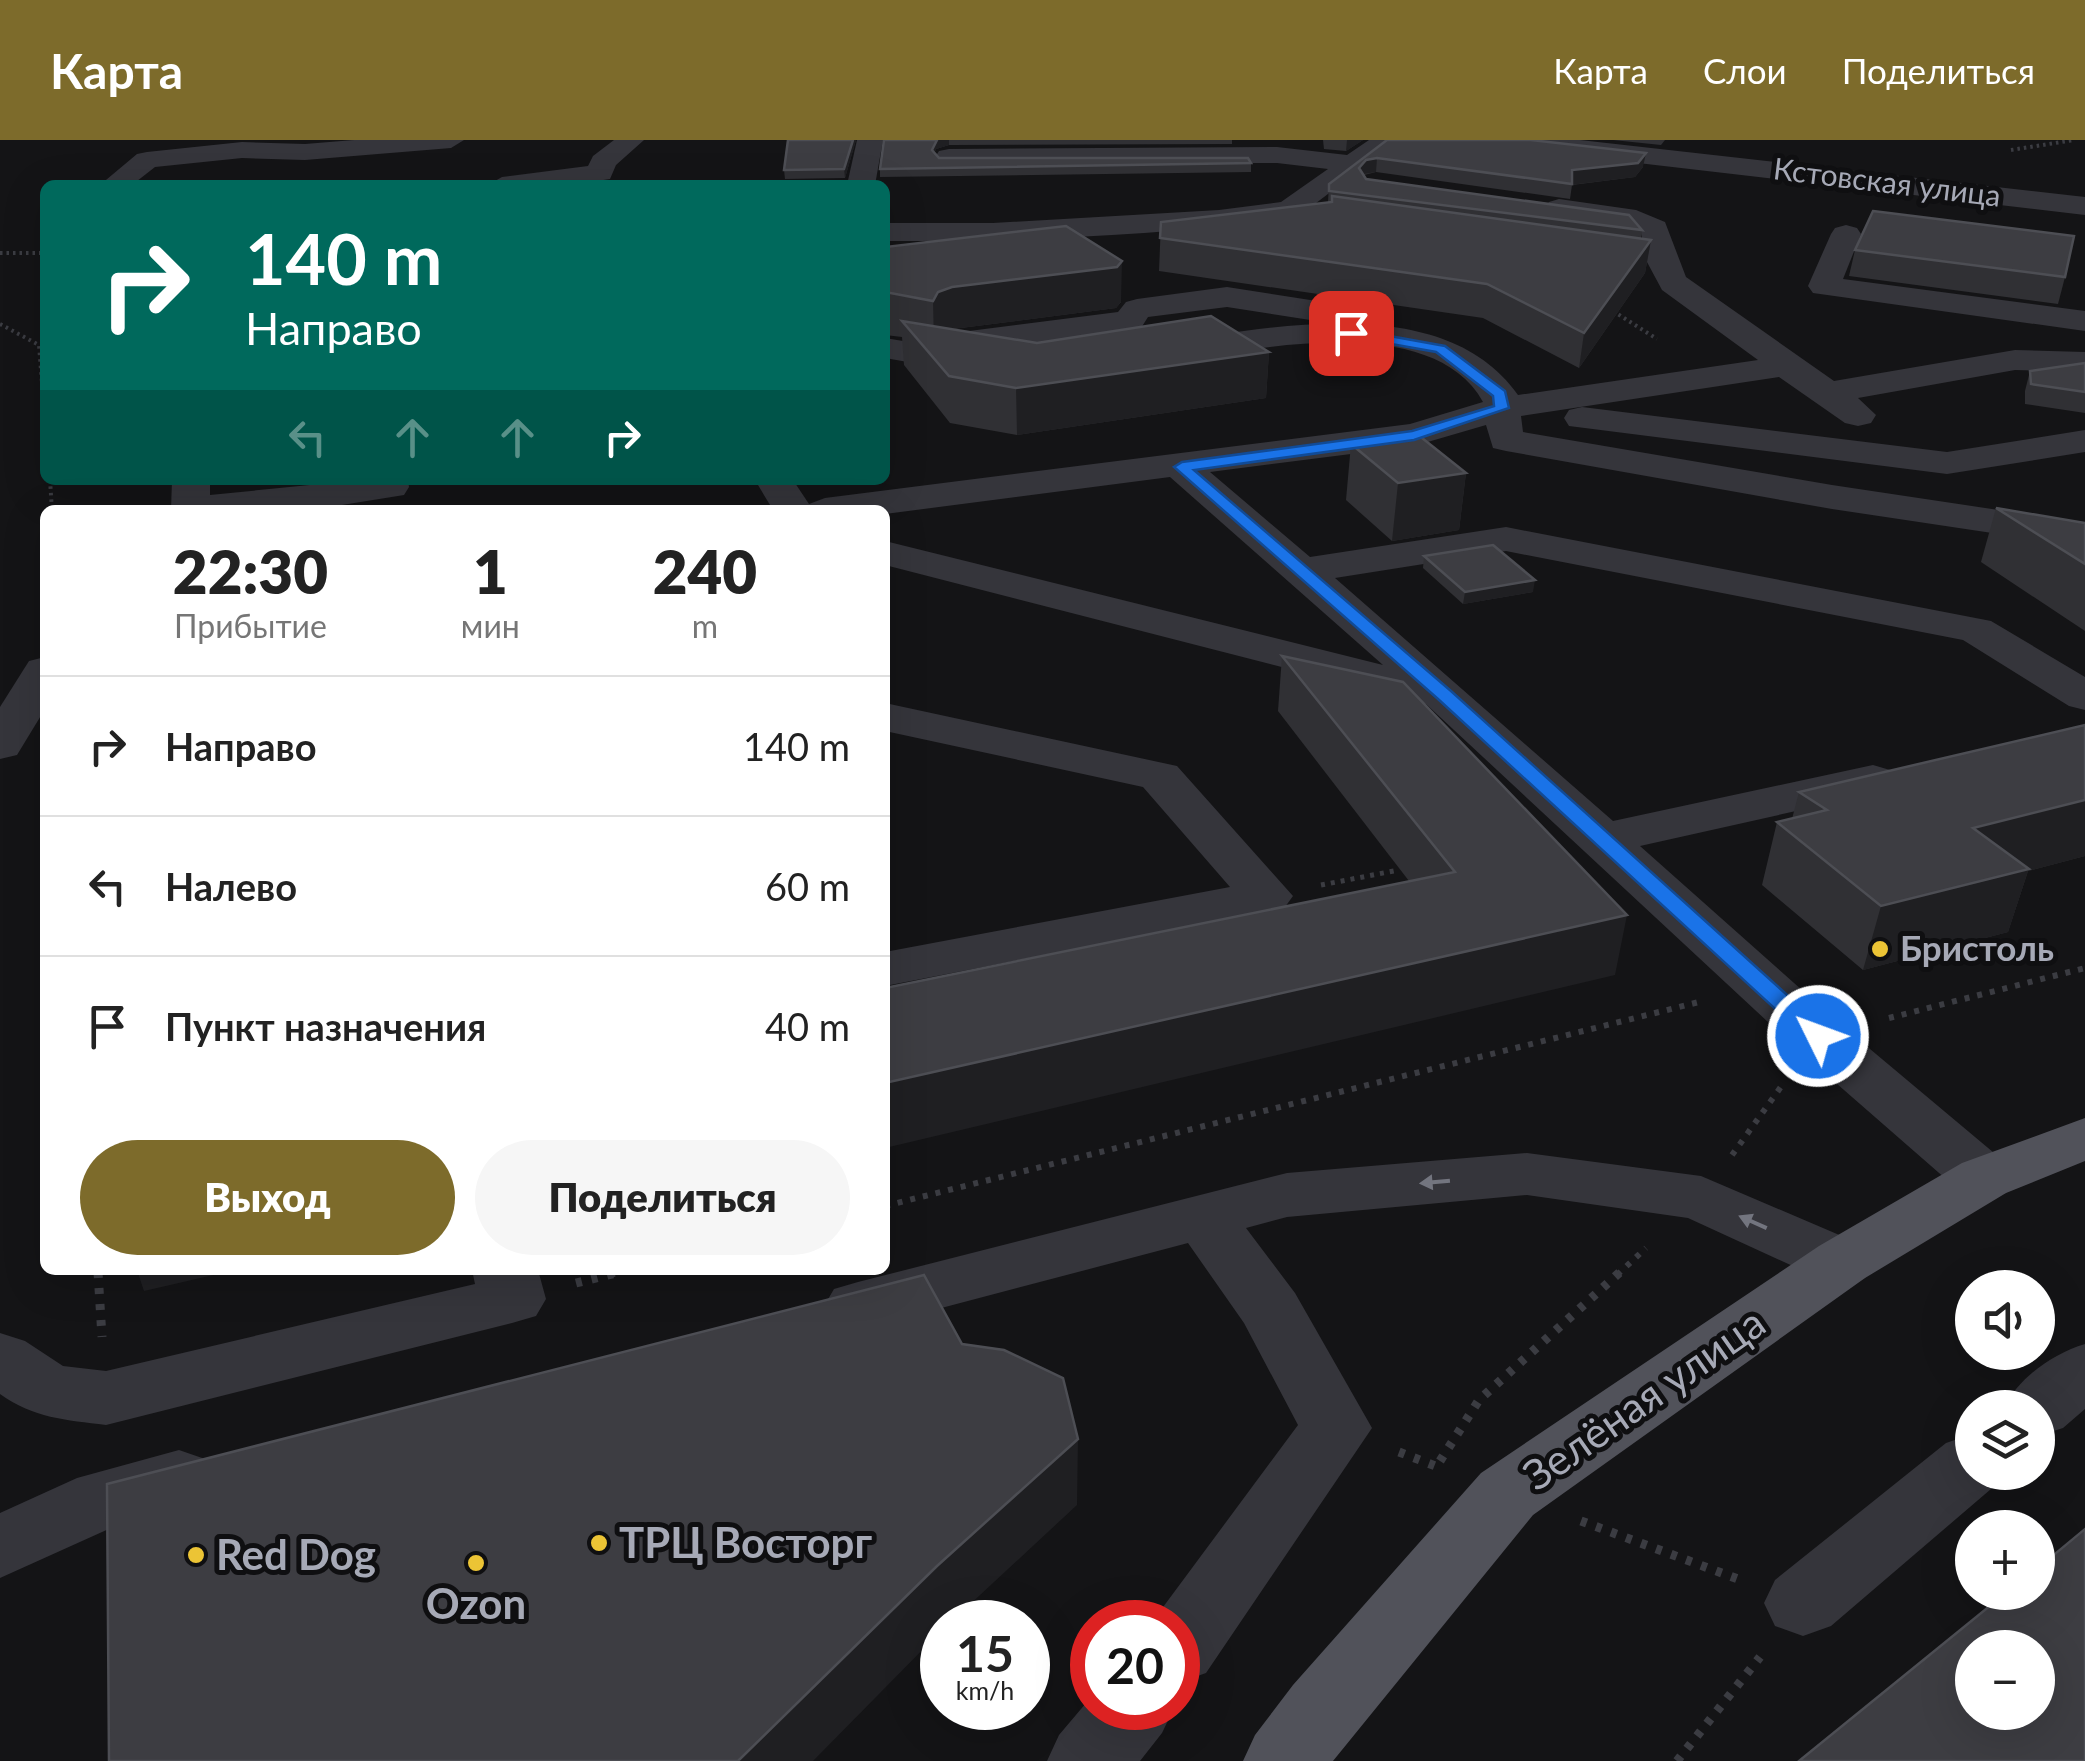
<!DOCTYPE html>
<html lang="ru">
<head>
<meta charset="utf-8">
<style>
	body { margin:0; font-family:Lato,sans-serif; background:#f6f6f6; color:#222; height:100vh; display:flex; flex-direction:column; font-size:38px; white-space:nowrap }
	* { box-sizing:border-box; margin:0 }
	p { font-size:32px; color:#767676 }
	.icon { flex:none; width:55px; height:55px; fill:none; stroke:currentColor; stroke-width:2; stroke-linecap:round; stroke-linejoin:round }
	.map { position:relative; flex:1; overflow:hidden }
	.sheet { position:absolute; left:40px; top:365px; width:850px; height:770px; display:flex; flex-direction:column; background:#fff; border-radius:15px; box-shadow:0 10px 40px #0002 }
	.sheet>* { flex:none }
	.banner { position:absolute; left:40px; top:40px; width:850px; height:305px; border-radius:15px; box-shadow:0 10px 40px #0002; background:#00695c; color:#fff; overflow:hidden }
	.controls { position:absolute; left:1955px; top:1130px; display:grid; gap:20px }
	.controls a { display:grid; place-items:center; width:100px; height:100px; border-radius:50%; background:#fff; box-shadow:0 10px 40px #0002; font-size:50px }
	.speed { position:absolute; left:920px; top:1460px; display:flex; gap:20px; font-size:50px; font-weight:700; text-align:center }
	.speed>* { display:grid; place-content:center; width:130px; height:130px; border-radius:50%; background:#fff; box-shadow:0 10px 40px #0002; line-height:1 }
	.speed small { font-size:25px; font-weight:400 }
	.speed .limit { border:15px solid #d22; background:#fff; color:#111 }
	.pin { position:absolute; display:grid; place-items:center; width:85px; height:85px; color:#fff; margin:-42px; border-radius:20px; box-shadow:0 5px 15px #0006 }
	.me { position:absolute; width:110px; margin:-55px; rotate:312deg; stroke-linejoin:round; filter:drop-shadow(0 0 8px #0008) }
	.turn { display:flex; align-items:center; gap:35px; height:210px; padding:0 40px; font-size:45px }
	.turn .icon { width:130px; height:130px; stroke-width:2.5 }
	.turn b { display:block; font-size:70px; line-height:85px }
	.lanes { display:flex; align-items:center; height:95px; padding:0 40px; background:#0003; justify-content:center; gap:50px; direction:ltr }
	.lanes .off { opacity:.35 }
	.eta { display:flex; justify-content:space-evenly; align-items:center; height:170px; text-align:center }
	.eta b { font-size:60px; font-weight:800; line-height:70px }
	.primary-button { display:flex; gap:20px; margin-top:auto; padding:20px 40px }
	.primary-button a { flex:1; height:115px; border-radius:60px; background:#7d6b2b; color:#fff; font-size:40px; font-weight:800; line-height:115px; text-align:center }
	.primary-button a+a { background:#f6f6f6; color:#222 }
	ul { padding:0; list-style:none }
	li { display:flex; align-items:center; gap:30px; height:140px; padding:0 40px; border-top:2px solid #e0e0e0 }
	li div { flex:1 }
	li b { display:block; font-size:38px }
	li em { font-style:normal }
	header { display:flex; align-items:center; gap:60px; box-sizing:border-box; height:140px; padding:0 50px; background:#7d6b2b; color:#fff }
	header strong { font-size:48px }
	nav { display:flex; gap:55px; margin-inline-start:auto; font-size:35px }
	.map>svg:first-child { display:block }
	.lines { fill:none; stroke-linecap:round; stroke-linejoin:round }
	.path-far3 { stroke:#3b3c42; stroke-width:4; stroke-dasharray:2.5 4; stroke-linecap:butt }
	.path-far2 { stroke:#3b3c42; stroke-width:5; stroke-dasharray:4 6; stroke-linecap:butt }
	.path-far1 { stroke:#3b3c42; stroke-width:6; stroke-dasharray:5 8; stroke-linecap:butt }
	.path { stroke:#3b3c42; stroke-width:9; stroke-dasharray:6 10; stroke-linecap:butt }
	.minor { fill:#35353b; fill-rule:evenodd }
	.major { fill:#51525a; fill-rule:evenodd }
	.wall { fill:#303034 }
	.shaded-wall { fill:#1f1f22 }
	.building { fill:#3d3d42; stroke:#4d4e54; stroke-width:2.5; fill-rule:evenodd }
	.oneway { fill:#73757f }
	.route { fill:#1a73e8; stroke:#114b97; stroke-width:2.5 }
	.poi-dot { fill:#ecc435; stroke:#0f0f11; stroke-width:4 }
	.labels { text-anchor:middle; stroke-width:10; stroke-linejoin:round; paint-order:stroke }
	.far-street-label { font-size:30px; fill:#a6a9b6; stroke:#0f0f11 }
	.poi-label { font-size:35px; font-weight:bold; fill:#a6a9b6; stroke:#0f0f11; text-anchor:start }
	.near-street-label { font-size:42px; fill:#a6a9b6; stroke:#0f0f11 }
	.near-poi-label { font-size:42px; font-weight:bold; fill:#a6a9b6; stroke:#0f0f11; text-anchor:start }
</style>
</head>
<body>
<header>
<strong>Карта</strong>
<nav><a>Карта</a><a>Слои</a><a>Поделиться</a></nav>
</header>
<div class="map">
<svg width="2085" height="1621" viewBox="0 0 2085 1621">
	<rect width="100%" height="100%" fill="#141416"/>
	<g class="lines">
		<g class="path-far3">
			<path d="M 2011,10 L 2074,0"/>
			<path d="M 0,113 L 45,113"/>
			<path d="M 1613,171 L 1657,199"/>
			<path d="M 0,184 L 39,205 L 45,280"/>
			<path d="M 50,340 L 52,370"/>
		</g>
		<path class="path-far2" d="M 1321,745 L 1399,730"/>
		<g class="path-far1">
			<path d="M 1889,878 L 2085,828"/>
			<path d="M 1732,1015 L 1783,944"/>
			<path d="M 885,1066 L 1699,862"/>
			<path d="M 98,1130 L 98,1135"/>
			<path d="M 610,1135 L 628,1130"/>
			<path d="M 1617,1135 L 1646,1108"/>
		</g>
		<g class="path">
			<path d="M 98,1132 L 102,1197"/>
			<path d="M 576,1143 L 620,1132"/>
			<path d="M 1399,1312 L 1438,1327"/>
			<path d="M 1440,1321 L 1479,1260 L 1620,1132"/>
			<path d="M 1581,1381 L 1738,1439"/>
			<path d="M 1677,1621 L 1760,1517"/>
		</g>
		<g class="minor">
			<path d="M 354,0 L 464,0 L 451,8 L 305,20 L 242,18 L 155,27 L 132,45 L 100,45 L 137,14 L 147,12 L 242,2 L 305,4 Z"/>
			<path d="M 614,0 L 644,0 L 616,25 L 610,39 L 570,45 L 488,45 L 502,37 L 588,26 L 593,16 Z"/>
			<path d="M 857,0 L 883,0 L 875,45 L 847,45 Z"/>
			<path d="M 1369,0 L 1399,0 L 1299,76 L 1289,79 C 1155,96 1020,101 885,101 L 885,83 L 993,83 L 1219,70 L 1281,62 L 1328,29 L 1277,23 L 939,23 L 935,17 L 939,11 L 949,9 L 1277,7 L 1347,15 Z"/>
			<path d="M 1497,0 L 1580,0 L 2085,57 L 2085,75 L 1510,8 Z"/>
			<path d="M 1559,59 L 1636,70 L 1665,82 L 1686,137 L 1834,241 L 2015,210 L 2085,212 L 2085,232 L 2015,230 L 1858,258 L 1876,275 L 1871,283 L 1858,286 L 1845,283 L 1779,237 L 1521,276 L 1523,292 L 1832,345 L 2085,383 L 2085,407 L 1832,369 L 1506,311 L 1493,308 L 1486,285 L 1414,306 L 1210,332 L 1310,417 L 1506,387 L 1991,481 L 2085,537 L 2085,570 L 2069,566 L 1963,500 L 1506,411 L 1335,438 L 1613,681 L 1873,625 L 1890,630 L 1897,640 L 1890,650 L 1640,706 L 1839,883 L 2006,1023 L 2016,1038 L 2006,1053 L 1984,1059 L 1962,1053 L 1797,909 L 1426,564 L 885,425 L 885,401 L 1383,525 L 1170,337 L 885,374 L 885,370 L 773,370 L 755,340 L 793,340 L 809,364 L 825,358 L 1410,284 L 1483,262 C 1433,171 1257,208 1174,222 L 1162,219 L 1157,212 L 1162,205 L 1174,202 C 1277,185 1447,153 1518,255 L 1758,220 L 1662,150 L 1647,122 L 1641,93 L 1629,87 L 1549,74 L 1545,68 L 1549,62 Z"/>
			<path d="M 1846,85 L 1857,88 L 1861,94 L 1843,139 L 2085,171 L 2085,191 L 1813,153 L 1808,146 L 1831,94 L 1835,88 Z"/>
			<path d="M 1227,147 L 1323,162 L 1334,165 L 1339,172 L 1334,179 L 1323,182 L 1227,167 L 1148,177 L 1141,188 L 1129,191 L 965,212 L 988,217 L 993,224 L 988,231 L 976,234 L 885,218 L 885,198 L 915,203 L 930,196 L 1118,172 L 1126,162 L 1137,159 Z"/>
			<path d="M 1582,267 L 1947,312 L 2085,290 L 2085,312 L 1947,334 L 1569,286 L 1564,278 L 1569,270 Z"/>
			<path d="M 172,340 L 210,340 L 210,355 L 360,340 L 408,340 L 409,347 L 404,355 L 311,370 L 171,370 Z"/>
			<path d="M 45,517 L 45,569 L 17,615 L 0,619 L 0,567 L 29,521 Z"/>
			<path d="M 885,563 L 1177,626 L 1293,756 L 1285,767 L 1266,772 L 885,846 L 885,812 L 1230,747 L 1143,647 L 885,591 Z"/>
			<path d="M 1527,1013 L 1701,1036 L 1865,1106 L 1875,1122 L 1865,1138 L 1842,1145 L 1819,1138 L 1688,1078 L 1527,1055 L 1287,1077 L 1246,1088 L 1295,1153 L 1372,1288 L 1206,1533 L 1178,1543 L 1178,1482 L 1152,1482 L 1298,1285 L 1244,1183 L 1188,1103 L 858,1190 L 834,1183 L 824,1166 L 834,1149 L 858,1142 L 1287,1033 Z"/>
			<path d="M 472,1130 L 538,1130 L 546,1159 L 536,1176 L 512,1183 L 106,1285 C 66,1280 33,1278 0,1254 L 0,1193 L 25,1201 L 63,1226 L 106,1231 L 475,1144 Z"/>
			<path d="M 2085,1204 L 2085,1269 L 2063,1288 L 2038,1296 L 2038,1268 L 2003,1268 C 2020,1237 2052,1214 2085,1204 Z"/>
			<path d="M 1972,1294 L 1972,1332 L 2003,1332 L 1998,1343 L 1831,1486 L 1803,1496 L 1775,1486 L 1764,1463 L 1775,1440 L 1946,1303 Z"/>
			<path d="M 179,1310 L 205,1319 L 216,1339 L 205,1359 L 122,1383 L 0,1438 L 0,1373 L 77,1338 Z"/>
			<path d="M 1092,1556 L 1092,1568 L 1174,1568 L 1162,1593 L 1140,1621 L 1047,1621 L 1059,1595 Z"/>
		</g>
		<path class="major" d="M 2085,978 L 2085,1021 L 2006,1053 L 1865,1138 L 1533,1375 L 1333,1621 L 1243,1621 L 1255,1595 L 1293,1545 L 1481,1333 L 1819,1106 L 1962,1023 Z"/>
	</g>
	<g class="wall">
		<path d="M 788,0 L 856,0 L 845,38 L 785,39 L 784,30 Z"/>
		<path d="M 884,0 L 1232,0 L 1232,4 L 949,5 L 936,9 L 934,13 L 939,18 L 1251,23 L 1251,32 L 880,37 L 880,29 Z"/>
		<path d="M 1323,0 L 1363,0 L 1346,11 L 1324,9 Z"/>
		<path d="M 1386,0 L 1643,27 L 1635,37 L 1572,45 L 1570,59 L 1376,32 L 1364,35 L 1366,39 L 1642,90 L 1641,99 L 1651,100 L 1645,133 L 1579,228 L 1483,178 L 1159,131 L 1161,82 L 1328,62 L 1329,44 Z"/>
		<path d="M 1613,0 L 1665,0 L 1661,5 Z"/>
		<path d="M 885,107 L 1121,162 L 1116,168 L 953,189 L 1037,203 L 1269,212 L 1266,258 L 1017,295 L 950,283 L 904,225 L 902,197 L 885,195 Z"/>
		<path d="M 1855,110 L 2065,137 L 2058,164 L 1849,136 Z"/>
		<path d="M 2085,223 L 2085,273 L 2025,264 L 2025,251 L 2030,231 Z"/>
		<path d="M 1351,304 L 1466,333 L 1459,390 L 1392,401 L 1346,360 Z"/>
		<path d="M 1996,368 L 2085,383 L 2085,491 L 1981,422 Z"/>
		<path d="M 1424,416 L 1533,452 L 1463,464 L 1423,428 Z"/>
		<path d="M 1282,516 L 1615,835 L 1409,741 L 1278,571 Z"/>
		<path d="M 2085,585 L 2085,716 L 2028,731 L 2008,792 L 1863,830 L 1762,745 L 1777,682 L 1792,679 L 1799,652 Z"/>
	</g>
	<g class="shaded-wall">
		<path d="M 853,0 L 856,0 L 845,38 L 844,29 Z"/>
		<path d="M 936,0 L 949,0 L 949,5 L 936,9 L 932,19 L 932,10 Z"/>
		<path d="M 1347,0 L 1363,0 L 1346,11 Z"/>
		<path d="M 1646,13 L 1643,27 L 1635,37 L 1570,45 L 1572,30 Z"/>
		<path d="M 1377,18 L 1376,32 L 1364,34 L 1358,42 L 1359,28 L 1366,20 Z"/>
		<path d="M 1651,100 L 1645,133 L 1579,228 L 1584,193 Z"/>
		<path d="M 1122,121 L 1121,162 L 1116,168 L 953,189 L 934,203 L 933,161 L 938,152 L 952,147 Z"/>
		<path d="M 1269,212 L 1266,258 L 1017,295 L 1016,248 Z"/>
		<path d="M 1466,333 L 1459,390 L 1392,401 L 1398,343 Z"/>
		<path d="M 1535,440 L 1533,452 L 1463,464 L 1465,452 Z"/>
		<path d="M 2085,660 L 2085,716 L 2028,731 L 2008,792 L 1863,830 L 1881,766 L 1973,688 Z"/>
		<path d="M 1627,775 L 1615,835 L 885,1008 L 885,943 Z"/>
		<path d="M 137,1130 L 235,1130 L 144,1151 Z"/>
		<path d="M 1078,1299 L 1077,1365 L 951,1482 L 942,1482 L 942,1490 L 813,1621 L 738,1621 L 937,1426 Z"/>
	</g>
	<g class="building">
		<path d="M 788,0 L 853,0 L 844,29 L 784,30 Z"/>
		<path d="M 884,0 L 937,0 L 932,10 L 939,18 L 1248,18 L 1251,23 L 880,29 Z"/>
		<path d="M 1387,0 L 1531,0 L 1646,13 L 1638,23 L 1572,30 L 1572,44 L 1377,18 L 1366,20 L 1359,28 L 1366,39 L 1629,75 L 1642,90 L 1329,51 L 1329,44 Z"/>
		<path d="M 1332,56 L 1651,100 L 1584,193 L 1487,144 L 1160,98 L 1161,82 L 1332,62 Z"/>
		<path d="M 1873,71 L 2074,96 L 2065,137 L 1855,110 Z"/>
		<path d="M 1066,86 L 1122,121 L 1117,127 L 952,147 L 938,152 L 933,161 L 885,152 L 885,107 Z"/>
		<path d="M 1211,176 L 1269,212 L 1016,248 L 949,236 L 902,181 L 1037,203 Z"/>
		<path d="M 2085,223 L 2085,252 L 2031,244 L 2030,231 Z"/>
		<path d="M 1417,294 L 1466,333 L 1398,343 L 1351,304 Z"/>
		<path d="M 1996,368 L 2085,383 L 2085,424 Z"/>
		<path d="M 1493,405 L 1535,440 L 1465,452 L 1424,416 Z"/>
		<path d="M 1282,516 L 1403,542 L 1627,775 L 885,943 L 885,848 L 1455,732 Z"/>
		<path d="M 2085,585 L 2085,660 L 1973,688 L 2029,729 L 1881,766 L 1777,682 L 1827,670 L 1799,652 Z"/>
		<path d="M 924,1135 L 962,1204 L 1004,1210 L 1063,1238 L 1078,1299 L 937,1426 L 738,1621 L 109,1621 L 107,1344 Z"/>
		<path d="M 2085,1389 L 2085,1621 L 1799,1621 L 2007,1452 L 2038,1452 L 2038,1428 ZM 1972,1508 L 2038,1508 L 2038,1572 L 1972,1572 Z"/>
	</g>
	<defs><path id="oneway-solid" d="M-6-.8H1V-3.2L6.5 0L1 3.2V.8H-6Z" transform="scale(2.5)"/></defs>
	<g class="oneway">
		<use href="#oneway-solid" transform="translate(1435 1042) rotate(175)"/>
		<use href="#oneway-solid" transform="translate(1753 1082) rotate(-156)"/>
	</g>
	<path class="route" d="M 1351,189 L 1445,206 L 1505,251 L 1509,268 L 1414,300 L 1194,330 L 1451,551 L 1827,891 L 1830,896 L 1827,901 L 1810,901 L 1438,559 L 1174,327 L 1182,322 L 1412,291 L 1494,266 L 1493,256 L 1436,212 L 1346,196 L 1346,190 Z"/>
	<g class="poi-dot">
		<circle cx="1880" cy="809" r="10"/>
		<circle cx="599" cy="1403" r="10"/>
		<circle cx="196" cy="1415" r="10"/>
		<circle cx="476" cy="1423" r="10"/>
	</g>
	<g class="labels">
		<g class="far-street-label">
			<text transform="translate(1887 43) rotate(7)" y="10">Кстовская улица</text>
		</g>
		<g class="poi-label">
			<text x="1900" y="821">Бристоль</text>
		</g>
		<g class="near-street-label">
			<text transform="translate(1644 1259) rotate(-35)" y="15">Зелёная улица</text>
		</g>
		<g class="near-poi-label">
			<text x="619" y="1418">ТРЦ Восторг</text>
			<text x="216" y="1430">Red Dog</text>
			<text x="476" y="1479" text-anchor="middle">Ozon</text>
		</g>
	</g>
</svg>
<div class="controls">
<a><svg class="icon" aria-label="sound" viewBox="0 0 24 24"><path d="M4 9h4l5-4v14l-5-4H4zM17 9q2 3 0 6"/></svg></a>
<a><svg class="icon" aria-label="layers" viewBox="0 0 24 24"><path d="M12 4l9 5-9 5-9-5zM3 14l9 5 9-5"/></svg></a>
<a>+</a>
<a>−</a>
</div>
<div class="speed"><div>15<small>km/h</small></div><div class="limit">20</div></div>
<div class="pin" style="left:1351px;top:193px;background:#d93025"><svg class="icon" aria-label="arrive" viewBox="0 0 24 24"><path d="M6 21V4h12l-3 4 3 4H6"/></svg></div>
<svg class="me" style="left:1818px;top:896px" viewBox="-20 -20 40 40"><circle r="17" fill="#1a73e8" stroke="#fff" stroke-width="3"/><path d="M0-11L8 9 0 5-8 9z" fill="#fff"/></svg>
<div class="banner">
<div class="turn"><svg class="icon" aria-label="right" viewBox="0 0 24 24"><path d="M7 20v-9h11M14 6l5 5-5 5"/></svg><div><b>140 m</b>Направо</div></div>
<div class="lanes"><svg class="icon off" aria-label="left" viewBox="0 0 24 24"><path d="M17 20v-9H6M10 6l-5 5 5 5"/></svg><svg class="icon off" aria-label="ahead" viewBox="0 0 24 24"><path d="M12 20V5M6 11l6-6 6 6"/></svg><svg class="icon off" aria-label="ahead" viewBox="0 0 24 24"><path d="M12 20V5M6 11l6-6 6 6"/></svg><svg class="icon" aria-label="right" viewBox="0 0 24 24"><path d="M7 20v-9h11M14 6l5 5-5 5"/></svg></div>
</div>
<section class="sheet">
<div class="eta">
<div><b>22:30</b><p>Прибытие</p></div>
<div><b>1</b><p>мин</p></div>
<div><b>240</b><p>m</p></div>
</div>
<ul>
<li><svg class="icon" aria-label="right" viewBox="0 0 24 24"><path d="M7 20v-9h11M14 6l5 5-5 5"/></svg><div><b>Направо</b></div><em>140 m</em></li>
<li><svg class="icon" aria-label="left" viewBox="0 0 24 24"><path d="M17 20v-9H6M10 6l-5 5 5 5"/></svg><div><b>Налево</b></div><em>60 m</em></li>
<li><svg class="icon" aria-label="arrive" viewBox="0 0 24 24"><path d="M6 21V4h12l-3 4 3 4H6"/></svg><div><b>Пункт назначения</b></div><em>40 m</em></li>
</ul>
<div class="primary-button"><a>Выход</a><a>Поделиться</a></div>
</section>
</div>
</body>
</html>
